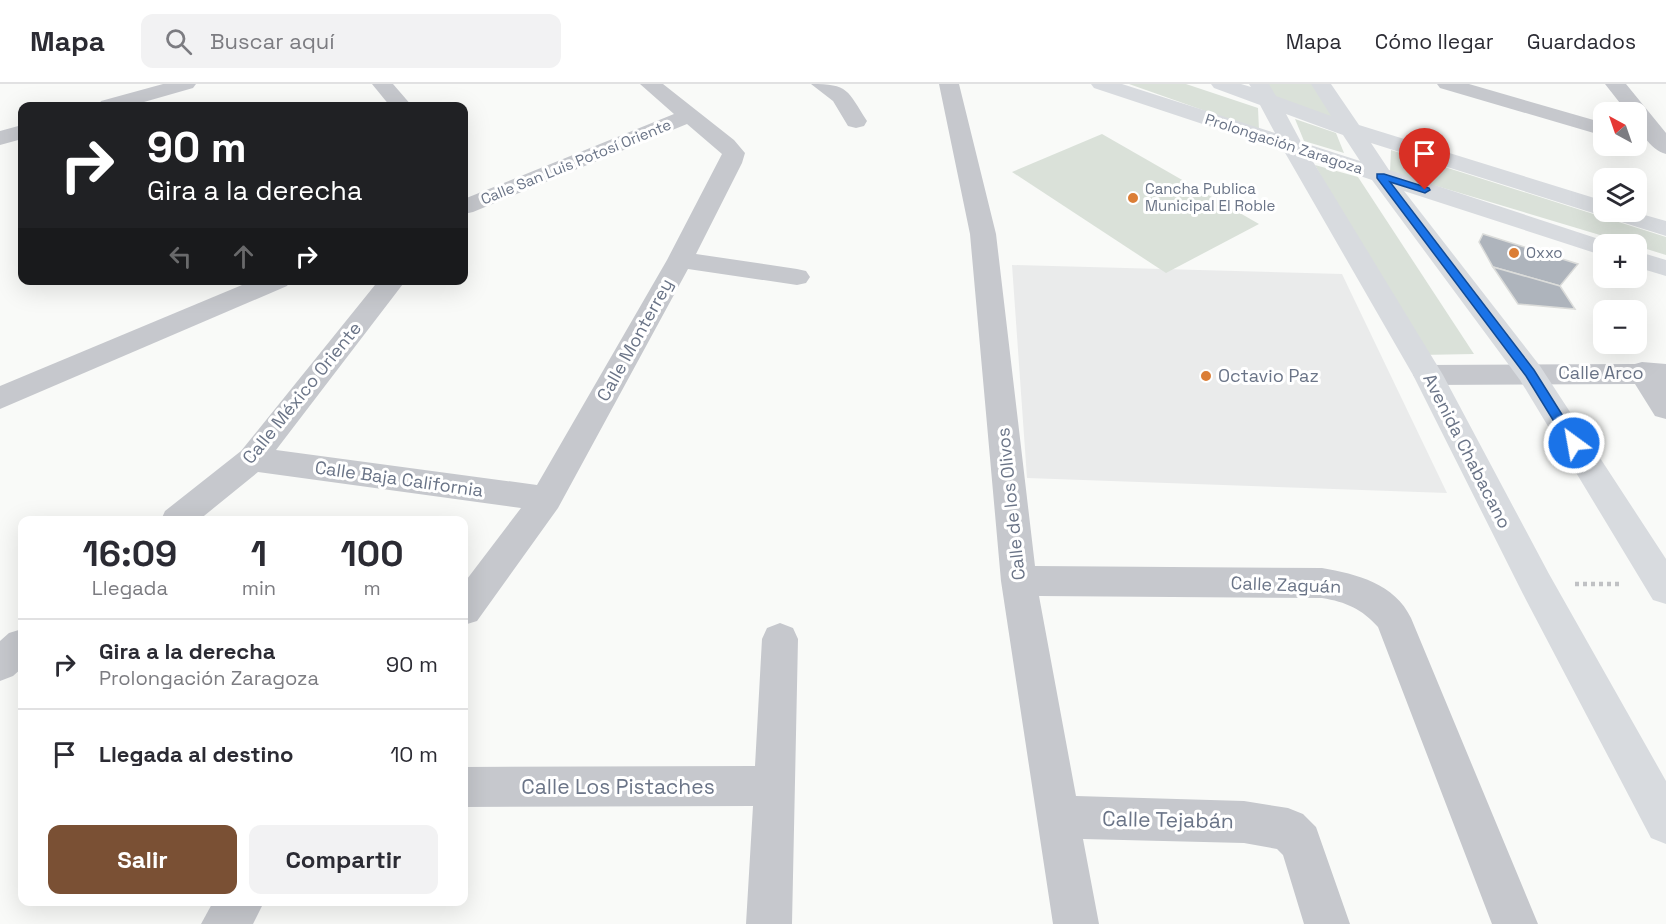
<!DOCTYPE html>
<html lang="es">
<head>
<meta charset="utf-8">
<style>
	body { margin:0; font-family:"Space Grotesk",sans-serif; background:#f2f2f3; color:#2b2b33; height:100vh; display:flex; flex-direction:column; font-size:22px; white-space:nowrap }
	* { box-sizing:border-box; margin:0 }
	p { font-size:20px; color:#7c7c81 }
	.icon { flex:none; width:33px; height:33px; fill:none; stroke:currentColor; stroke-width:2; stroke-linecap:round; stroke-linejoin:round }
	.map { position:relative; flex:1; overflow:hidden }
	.details { position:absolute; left:18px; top:432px; width:450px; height:390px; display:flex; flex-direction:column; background:#fff; border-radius:12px; box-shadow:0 6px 24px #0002 }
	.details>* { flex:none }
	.banner { position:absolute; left:18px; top:18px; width:450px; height:183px; border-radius:12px; box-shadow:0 6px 24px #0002; background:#202124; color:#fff; overflow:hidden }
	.needle { width:39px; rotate:320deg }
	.fabs { position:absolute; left:1593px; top:18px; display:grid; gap:12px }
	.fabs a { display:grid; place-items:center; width:54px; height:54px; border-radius:12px; background:#fff; box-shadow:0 6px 24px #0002; font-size:30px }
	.pin { position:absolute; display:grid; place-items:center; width:51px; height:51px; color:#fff; margin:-62px -26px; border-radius:50% 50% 50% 0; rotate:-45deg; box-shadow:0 0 6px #0007 }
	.pin .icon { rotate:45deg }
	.me { position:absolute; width:66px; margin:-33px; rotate:328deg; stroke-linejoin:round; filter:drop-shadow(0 0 4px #0008) }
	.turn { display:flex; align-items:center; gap:21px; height:126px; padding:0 30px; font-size:27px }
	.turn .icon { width:78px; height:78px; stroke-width:2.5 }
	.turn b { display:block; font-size:42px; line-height:51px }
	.lanes { display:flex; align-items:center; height:57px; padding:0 30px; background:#0003; justify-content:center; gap:30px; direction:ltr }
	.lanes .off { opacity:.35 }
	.eta { display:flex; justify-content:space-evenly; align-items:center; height:102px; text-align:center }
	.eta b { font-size:36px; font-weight:600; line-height:42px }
	.primary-button { display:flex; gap:12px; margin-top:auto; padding:12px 30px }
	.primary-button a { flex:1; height:69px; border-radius:12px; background:#7a5034; color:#fff; font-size:24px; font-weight:600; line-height:69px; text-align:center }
	.primary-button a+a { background:#f2f2f3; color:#2b2b33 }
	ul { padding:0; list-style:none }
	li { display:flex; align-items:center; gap:18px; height:90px; padding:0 30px; border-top:2px solid #e1e1e2 }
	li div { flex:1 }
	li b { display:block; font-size:22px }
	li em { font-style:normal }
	header { display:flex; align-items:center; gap:36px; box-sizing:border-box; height:84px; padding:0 30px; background:#fff; border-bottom:2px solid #e1e1e2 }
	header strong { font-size:28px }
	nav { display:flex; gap:33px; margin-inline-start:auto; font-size:21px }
	.search { width:420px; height:54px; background:#f2f2f3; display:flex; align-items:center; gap:15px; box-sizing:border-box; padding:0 21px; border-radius:12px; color:#7c7c81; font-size:22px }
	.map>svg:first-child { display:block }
	.built { fill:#eaebeb }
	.green { fill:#dae1d9 }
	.building { fill:#aeb4bc; stroke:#dbdcda; stroke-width:1.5 }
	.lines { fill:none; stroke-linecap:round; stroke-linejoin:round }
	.path { stroke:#c0c1c4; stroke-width:4.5; stroke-dasharray:4 4; stroke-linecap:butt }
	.street { fill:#c6c8cd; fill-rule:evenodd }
	.secondary { fill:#d8dbdf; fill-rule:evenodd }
	.route { fill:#1a73e8; stroke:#114b97; stroke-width:1.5 }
	.poi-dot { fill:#db7e36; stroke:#fff; stroke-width:2 }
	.labels { text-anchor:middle; stroke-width:6; stroke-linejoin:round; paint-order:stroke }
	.far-street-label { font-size:15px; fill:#6a7487; stroke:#fff }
	.far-poi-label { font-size:15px; fill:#6a7487; stroke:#fff; text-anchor:start }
	.street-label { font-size:18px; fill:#6a7487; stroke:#fff }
	.poi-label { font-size:18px; fill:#6a7487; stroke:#fff; text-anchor:start }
	.near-street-label { font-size:21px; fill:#6a7487; stroke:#fff }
</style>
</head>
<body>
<header>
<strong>Mapa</strong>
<div class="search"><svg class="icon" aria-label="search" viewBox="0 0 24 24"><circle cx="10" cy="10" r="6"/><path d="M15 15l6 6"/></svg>Buscar aquí</div>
<nav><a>Mapa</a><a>Cómo llegar</a><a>Guardados</a></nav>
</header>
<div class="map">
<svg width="1666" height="840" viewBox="0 0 1666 840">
	<rect width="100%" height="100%" fill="#f9faf8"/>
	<path class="built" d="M 1012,181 L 1342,190 L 1447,409 L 1027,394 Z"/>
	<g class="green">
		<path d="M 1129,0 L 1186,0 L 1258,24 L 1259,46 Z"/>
		<path d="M 1265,0 L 1315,0 L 1335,36 L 1271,13 Z"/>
		<path d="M 1295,35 L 1336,49 L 1344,69 L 1304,57 Z"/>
		<path d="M 1102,50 L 1259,140 L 1166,189 L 1012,88 Z"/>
		<path d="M 1391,66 L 1666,153 L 1666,171 L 1637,162 L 1636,160 L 1630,160 L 1390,88 Z"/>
		<path d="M 1315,81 L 1358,93 L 1474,270 L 1420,271 Z"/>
	</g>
	<g class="building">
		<path d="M 1483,150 L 1578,180 L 1560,202 L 1493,183 L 1479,158 Z"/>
		<path d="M 1493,183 L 1560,202 L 1575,225 L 1518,220 Z"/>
	</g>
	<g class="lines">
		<path class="path" d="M 1575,500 L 1622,500"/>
		<g class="street">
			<path d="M 163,0 L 196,0 L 193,4 L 130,22 L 98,22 L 101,17 Z"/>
			<path d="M 372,0 L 393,0 L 412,22 L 390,22 Z"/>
			<path d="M 640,0 L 663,0 L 734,56 L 745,69 L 742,79 L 696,170 L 797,185 L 806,187 L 810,193 L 806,199 L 797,201 L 688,185 L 558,424 L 477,537 L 464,541 L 464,499 L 521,424 L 258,388 L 199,436 L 161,436 L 165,427 L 241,367 L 379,196 L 406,196 L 276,366 L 537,401 L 667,176 L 722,70 L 687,40 L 473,128 L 464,130 L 464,115 L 674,30 Z"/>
			<path d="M 811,0 C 849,0 847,6 867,37 L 864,42 L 856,44 L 848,42 L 833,17 Z"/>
			<path d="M 939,0 L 959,0 L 996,150 L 1035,482 L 1322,484 C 1357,490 1395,500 1411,534 L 1538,840 L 1492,840 L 1378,543 C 1362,525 1346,518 1322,514 L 1039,512 L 1076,712 L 1244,717 L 1288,724 L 1303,730 L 1316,743 L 1350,840 L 1304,840 L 1283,771 L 1277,765 L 1244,759 L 1083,755 L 1099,840 L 1053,840 L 1001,497 L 970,150 Z"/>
			<path d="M 1437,0 L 1469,0 L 1604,39 L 1604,52 L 1440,4 Z"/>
			<path d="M 1605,0 L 1626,0 L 1666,49 L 1666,70 C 1650,66 1636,44 1636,28 L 1627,28 Z"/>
			<path d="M 22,41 L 22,55 L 0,61 L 0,47 Z"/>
			<path d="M 254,196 L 291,196 L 287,202 L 0,325 L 0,302 Z"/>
			<path d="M 1642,278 L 1666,280 L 1666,335 L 1655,332 L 1635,300 L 1428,301 L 1418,298 L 1413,291 L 1418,284 L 1428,281 L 1635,280 Z"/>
			<path d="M 780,539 L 793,544 L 798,555 L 792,840 L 746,840 L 753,722 L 464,723 L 464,683 L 755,682 L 762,555 L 767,544 Z"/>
			<path d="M 22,545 L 22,584 L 13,592 L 0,597 L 0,557 L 9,549 Z"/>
			<path d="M 213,818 L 264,818 L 253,840 L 201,840 Z"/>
		</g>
		<g class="secondary">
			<path d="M 1091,0 L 1122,0 L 1275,49 L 1260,21 L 1214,4 L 1211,0 L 1241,0 L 1251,3 L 1249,0 L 1269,0 L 1276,12 L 1331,32 L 1311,0 L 1331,0 L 1359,41 L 1604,117 L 1604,128 L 1634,128 L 1666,137 L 1666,152 L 1371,59 L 1389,86 L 1614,160 L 1604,160 L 1604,172 L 1595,169 L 1404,107 L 1540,282 L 1666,475 L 1666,520 L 1653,516 L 1520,296 L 1372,96 L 1312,76 L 1443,291 L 1549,490 L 1666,697 L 1666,760 L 1651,754 L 1523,510 L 1413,291 L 1284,67 L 1094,4 ZM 1286,30 L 1343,51 L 1360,77 L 1301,58 Z"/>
			<path d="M 1636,167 L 1666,176 L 1666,192 L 1636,183 Z"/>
		</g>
	</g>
	<path class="route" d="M 1377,90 L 1384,90 L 1429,104 L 1430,106 L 1425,109 L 1390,98 L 1534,286 L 1578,356 L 1580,359 L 1578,362 L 1569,362 L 1526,292 L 1377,94 Z"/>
	<g class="poi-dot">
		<circle cx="1133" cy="114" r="6"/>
		<circle cx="1514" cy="169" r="6"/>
		<circle cx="1206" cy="292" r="6"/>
	</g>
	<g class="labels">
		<g class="far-street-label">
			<text transform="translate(1284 60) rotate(18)" y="5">Prolongación Zaragoza</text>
			<text transform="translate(576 78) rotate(-22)" y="5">Calle San Luis Potosí Oriente</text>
		</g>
		<g class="far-poi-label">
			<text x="1145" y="110">Cancha Publica<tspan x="1145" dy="17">Municipal El Roble</tspan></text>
			<text x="1526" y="174">Oxxo</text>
		</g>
		<g class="street-label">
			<text transform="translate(635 256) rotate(-61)" y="6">Calle Monterrey</text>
			<text x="1601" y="295">Calle Arco</text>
			<text transform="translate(302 309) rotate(-51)" y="6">Calle México Oriente</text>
			<text transform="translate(1467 367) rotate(63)" y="6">Avenida Chabacano</text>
			<text transform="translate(399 395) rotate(8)" y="6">Calle Baja California</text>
			<text transform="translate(1011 420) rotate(-96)" y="6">Calle de los Olivos</text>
			<text transform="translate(1286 501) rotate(2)" y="6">Calle Zaguán</text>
		</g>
		<g class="poi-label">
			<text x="1218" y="298">Octavio Paz</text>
		</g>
		<g class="near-street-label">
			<text x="618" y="710">Calle Los Pistaches</text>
			<text transform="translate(1168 736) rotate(1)" y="7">Calle Tejabán</text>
		</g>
	</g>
</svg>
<div class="fabs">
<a><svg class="needle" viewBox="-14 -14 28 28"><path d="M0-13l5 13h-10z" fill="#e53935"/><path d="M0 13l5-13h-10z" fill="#7c7c81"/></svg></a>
<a><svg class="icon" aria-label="layers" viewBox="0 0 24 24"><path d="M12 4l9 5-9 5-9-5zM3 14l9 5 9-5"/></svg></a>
<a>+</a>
<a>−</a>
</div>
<div class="pin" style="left:1425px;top:106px;background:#d93025"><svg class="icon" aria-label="arrive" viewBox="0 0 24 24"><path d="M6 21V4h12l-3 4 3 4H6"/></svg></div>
<svg class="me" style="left:1574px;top:359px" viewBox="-20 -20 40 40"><circle r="17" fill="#1a73e8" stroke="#fff" stroke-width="3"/><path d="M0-11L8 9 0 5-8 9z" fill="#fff"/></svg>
<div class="banner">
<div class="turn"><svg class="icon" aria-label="right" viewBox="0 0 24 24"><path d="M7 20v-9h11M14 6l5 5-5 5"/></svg><div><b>90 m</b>Gira a la derecha</div></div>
<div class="lanes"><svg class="icon off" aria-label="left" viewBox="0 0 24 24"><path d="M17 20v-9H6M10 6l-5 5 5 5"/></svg><svg class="icon off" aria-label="ahead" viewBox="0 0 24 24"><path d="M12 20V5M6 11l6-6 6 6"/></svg><svg class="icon" aria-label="right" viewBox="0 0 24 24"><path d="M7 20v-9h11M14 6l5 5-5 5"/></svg></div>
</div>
<section class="details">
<div class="eta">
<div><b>16:09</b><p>Llegada</p></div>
<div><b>1</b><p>min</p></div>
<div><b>100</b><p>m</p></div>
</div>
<ul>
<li><svg class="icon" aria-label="right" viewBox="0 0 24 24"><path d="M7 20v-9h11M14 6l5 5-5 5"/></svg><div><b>Gira a la derecha</b><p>Prolongación Zaragoza</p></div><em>90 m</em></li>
<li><svg class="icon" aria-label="arrive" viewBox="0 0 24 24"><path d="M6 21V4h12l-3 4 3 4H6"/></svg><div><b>Llegada al destino</b></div><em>10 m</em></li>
</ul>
<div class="primary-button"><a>Salir</a><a>Compartir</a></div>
</section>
</div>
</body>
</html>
